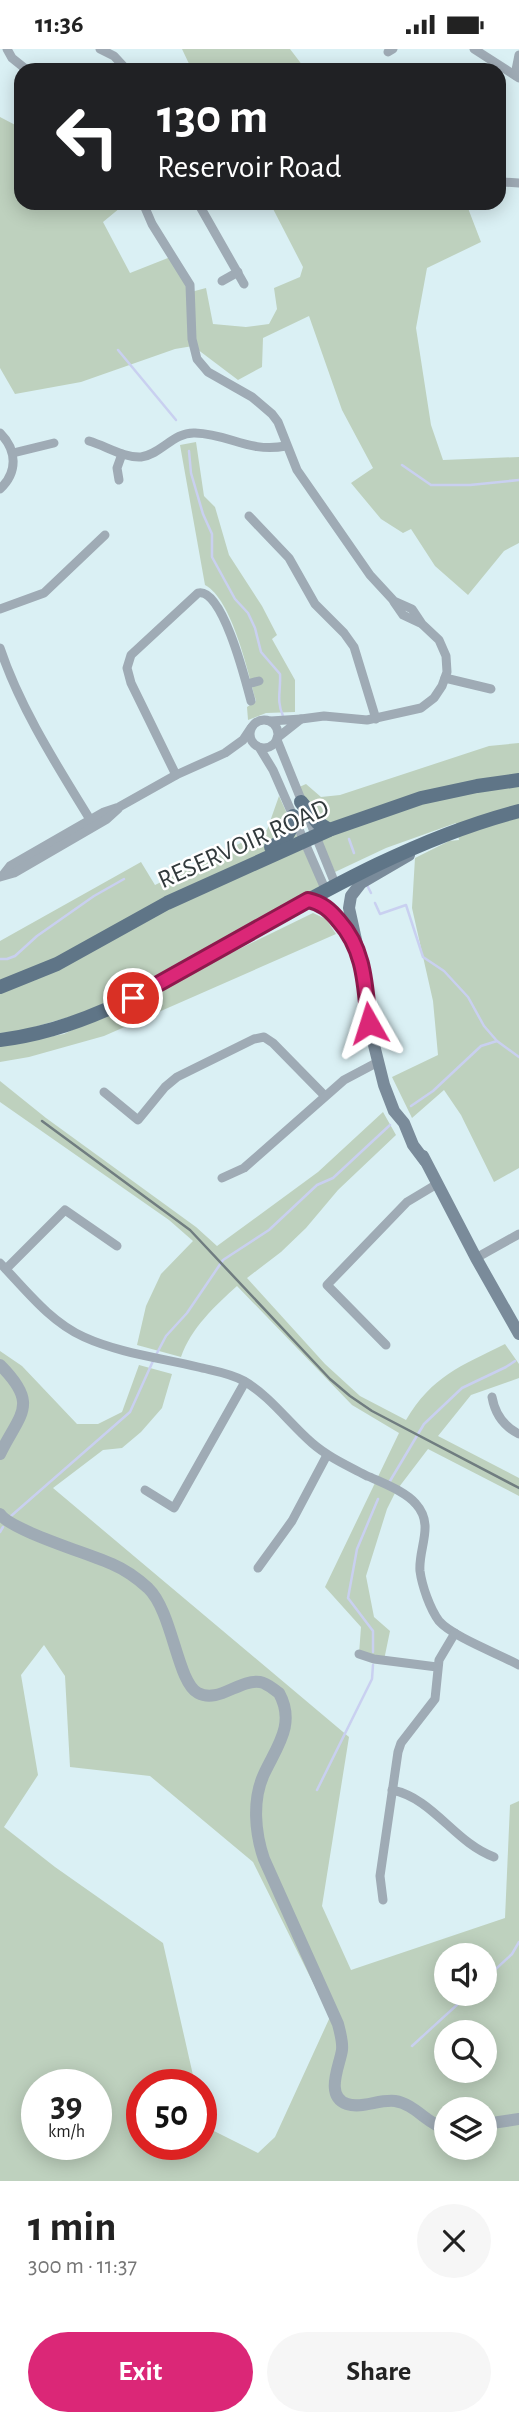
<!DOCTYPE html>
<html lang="en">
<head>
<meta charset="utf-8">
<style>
	body { margin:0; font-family:"Alegreya Sans",sans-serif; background:#f6f6f6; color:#222; height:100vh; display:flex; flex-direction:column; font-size:26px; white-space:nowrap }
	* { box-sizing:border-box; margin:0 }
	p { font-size:23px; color:#767676 }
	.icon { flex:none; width:38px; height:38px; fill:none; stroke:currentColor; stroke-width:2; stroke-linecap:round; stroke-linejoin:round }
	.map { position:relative; height:2132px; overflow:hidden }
	.side { display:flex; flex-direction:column; background:#fff; flex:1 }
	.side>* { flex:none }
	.top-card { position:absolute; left:14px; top:14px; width:492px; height:147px; border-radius:21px; box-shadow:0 4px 18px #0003; background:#202124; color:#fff; overflow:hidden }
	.tools { position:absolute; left:434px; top:1894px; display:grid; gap:14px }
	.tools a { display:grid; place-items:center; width:63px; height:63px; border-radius:50%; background:#fff; box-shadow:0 4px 18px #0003; font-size:35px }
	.speed { position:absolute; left:21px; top:2020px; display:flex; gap:14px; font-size:35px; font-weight:700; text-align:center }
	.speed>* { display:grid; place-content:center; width:91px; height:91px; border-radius:50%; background:#fff; box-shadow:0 4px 18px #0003; line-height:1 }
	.speed small { font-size:18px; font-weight:400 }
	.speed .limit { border:10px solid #d22; background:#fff; color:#111 }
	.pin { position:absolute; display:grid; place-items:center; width:60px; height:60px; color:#fff; margin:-30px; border:4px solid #fff; border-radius:50%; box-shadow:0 2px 7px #0007 }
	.me { position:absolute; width:77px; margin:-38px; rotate:354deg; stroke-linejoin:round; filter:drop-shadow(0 0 5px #0008) }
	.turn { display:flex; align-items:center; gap:24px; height:147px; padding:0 28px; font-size:32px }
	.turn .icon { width:91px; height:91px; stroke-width:2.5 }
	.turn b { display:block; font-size:49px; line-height:60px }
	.round { display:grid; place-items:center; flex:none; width:74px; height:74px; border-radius:37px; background:#f6f6f6 }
	.headline { display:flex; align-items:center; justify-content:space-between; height:119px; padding:0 28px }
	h1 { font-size:42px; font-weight:600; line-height:52px }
	.button { display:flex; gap:14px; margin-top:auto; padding:14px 28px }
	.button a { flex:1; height:80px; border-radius:42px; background:#db2777; color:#fff; font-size:28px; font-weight:600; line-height:80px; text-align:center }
	.button a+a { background:#f6f6f6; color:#222 }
	.status { display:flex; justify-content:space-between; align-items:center; height:49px; padding:0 35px; background:#fff; direction:ltr }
	.status svg { height:19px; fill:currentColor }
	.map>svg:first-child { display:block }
	.green { fill:#bed1be; fill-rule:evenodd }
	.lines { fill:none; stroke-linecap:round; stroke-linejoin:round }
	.stream { stroke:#c9d0f0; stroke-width:2.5 }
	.minor { stroke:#9fabb5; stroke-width:9 }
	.tertiary { stroke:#9fabb5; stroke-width:12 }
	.secondary { stroke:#7a8b9a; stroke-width:12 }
	.primary { stroke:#5f7587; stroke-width:14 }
	.rail { stroke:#707d80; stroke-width:2.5 }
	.route-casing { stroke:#8e194d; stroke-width:18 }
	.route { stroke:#db2777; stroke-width:12 }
	.labels { text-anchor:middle; stroke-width:5; stroke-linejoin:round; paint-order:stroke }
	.street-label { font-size:26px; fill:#323a3c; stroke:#fff }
</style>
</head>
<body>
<div class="status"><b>11:36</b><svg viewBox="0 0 49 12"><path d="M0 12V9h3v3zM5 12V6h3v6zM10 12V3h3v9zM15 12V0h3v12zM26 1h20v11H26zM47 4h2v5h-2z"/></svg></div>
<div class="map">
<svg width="519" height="2132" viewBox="0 0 519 2132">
	<rect width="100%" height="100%" fill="#daf0f4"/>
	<g class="green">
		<path d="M 182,0 L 290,0 L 306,21 L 188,21 L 191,19 Z"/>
		<path d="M 0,68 L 21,79 L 21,154 L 126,154 L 103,173 L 130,224 L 173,207 L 191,243 L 206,239 L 213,275 L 246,278 L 269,275 L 277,260 L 274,239 L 300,228 L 303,218 L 270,154 L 466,154 L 481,193 L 427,219 L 416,279 L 431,376 L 443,411 L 519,408 L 519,494 L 504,502 L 468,546 L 435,517 L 411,480 L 403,484 L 381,470 L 351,434 L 373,419 L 342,361 L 309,267 L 263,289 L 262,318 L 238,331 L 193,297 L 175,300 L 81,333 L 15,345 L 0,319 Z"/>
		<path d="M 196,393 L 204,447 L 215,458 L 229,506 L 262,557 L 277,586 L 272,590 L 295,631 L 295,663 L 266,664 L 248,671 L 247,658 L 256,652 C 248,623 232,550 205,536 L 180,396 Z"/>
		<path d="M 519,694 L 519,1119 L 494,1133 L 461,1066 L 444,1041 L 412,1069 L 392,1028 L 438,1006 L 433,952 L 412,859 L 415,809 L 449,792 L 459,791 L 456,774 L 386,799 L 335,823 L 297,739 L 306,735 L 321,748 L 340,746 L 489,697 Z"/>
		<path d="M 279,747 L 320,837 L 93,961 L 17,983 L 0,984 L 0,892 L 141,813 L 155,836 L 267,781 Z"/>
		<path d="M 313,864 L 326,870 L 336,885 L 104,987 L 29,1008 L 0,1013 L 0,997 L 64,985 Z"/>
		<path d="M 0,1032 L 46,1069 L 196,1178 L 217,1197 L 318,1123 L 383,1063 L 396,1086 L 338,1141 L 306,1179 L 281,1203 L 247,1229 L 325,1315 L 360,1347 L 406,1371 C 432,1327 461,1317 505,1295 L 519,1315 L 519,1329 L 471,1346 L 438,1387 L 519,1429 L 519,1447 L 428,1400 L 396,1442 L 387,1460 L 366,1527 L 374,1568 L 390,1582 L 384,1611 L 359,1605 L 361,1578 L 325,1538 L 399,1384 L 352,1356 L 237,1237 C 215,1257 191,1279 181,1308 L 137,1296 L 146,1257 L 161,1225 L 193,1192 L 169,1171 L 0,1053 Z"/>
		<path d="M 0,1302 L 22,1317 L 77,1375 L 98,1375 L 122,1363 L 139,1316 L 172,1325 L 162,1359 L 141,1383 L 122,1399 L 103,1401 L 53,1439 L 349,1688 L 322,1857 L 351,1921 L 505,1869 L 510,1756 L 519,1752 L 519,2132 L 0,2132 ZM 44,1596 L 65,1627 L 70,1718 L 150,1727 L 253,1813 L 330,1968 L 275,2088 L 258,2104 L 204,2077 L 201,2065 L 201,2095 L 142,2095 L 142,2035 L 195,2035 L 163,1894 L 55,1818 L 4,1778 L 38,1726 L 21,1626 ZM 446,1906 L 485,1906 L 485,1944 L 446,1944 ZM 446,1983 L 485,1983 L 485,2021 L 446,2021 ZM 37,2035 L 96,2035 L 96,2095 L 37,2095 ZM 446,2060 L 485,2060 L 485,2098 L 446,2098 Z"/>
	</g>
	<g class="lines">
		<g class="stream">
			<path d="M 118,301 L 176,371"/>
			<path d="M 189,402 L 191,424 L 203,465 L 212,485 L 212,508 L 235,550 L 248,564 L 255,579 L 261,603 L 280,625 C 281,642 276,651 283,667"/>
			<path d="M 402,416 L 431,436 L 470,436 L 519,431"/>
			<path d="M 349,790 L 354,804"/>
			<path d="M 367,836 L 371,844"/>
			<path d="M 375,854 L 380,865 L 406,856 L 423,908 L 444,922 L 468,948 L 484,977 L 497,992"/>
			<path d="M 0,910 L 7,910 L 15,907 L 37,887 L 94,847 L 124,830"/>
			<path d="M 411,1057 L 433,1042 L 481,997 L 497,992 L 519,1008"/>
			<path d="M 156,1306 L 166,1287 L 187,1264 L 223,1211 L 269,1181 L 317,1136 L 333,1129 L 390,1076"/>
			<path d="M 390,1432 L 424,1375 L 462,1339 L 506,1318 L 515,1312"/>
			<path d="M 11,1467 L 130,1363 L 153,1312"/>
			<path d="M 0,1483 L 3,1478"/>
			<path d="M 373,1603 L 373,1582 L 348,1549 L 357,1500 L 378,1450"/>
			<path d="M 317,1741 L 372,1630 L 373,1616"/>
			<path d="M 485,1930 L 512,1905 L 519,1893"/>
			<path d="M 412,1997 L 470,1944"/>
		</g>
		<g class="minor">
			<path d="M 7,0 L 12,9 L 27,21"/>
			<path d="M 100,0 L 114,7 L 127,21"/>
			<path d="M 474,0 L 519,29"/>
			<path d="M 388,3 L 393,0"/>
			<path d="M 515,26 L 519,6"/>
			<path d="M 503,133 L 519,134"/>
			<path d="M 143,154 L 152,175 L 190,236 L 192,290 L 197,310 L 208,323 L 252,348 L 272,365 L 278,373 L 297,421 L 370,526 L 394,552 L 412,560 L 422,575 L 439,591 L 446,607 L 447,623 L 442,637 L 434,649 L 421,659 L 367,671 L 324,667 L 301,670"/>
			<path d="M 198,154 L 244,235"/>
			<path d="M 222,232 L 238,223"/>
			<path d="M 0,384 C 17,401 18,423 0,440"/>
			<path d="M 89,392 C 106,397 124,409 141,408 C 162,405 173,383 195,384 C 230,385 248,404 286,397"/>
			<path d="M 13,404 L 54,394"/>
			<path d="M 119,431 L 117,419 L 122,405"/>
			<path d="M 249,467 L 289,509 L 315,555 L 344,584 L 354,598 L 376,670"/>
			<path d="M 394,553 L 403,566 L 420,574"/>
			<path d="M 0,560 L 44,544 L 105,486"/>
			<path d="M 0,599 C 21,662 60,721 94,777"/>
			<path d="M 445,629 L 491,640"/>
			<path d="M 247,635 L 259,632"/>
			<circle cx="264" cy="685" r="14"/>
			<path d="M 271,672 L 301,670 L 277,689"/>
			<path d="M 277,691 L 336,837"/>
			<path d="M 259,698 L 273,721 L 326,842"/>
			<path d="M 176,726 L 131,634 L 127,619 L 131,606 L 198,544 C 222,537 246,633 251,652"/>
			<path d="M 3,826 L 10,817 L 104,763 L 119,758 L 176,726 L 225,704 L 243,691 L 251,679"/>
			<path d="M 0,828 L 14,824 L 107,770 L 118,760"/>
			<path d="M 104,1043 L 138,1071 L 165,1038 L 177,1028 L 254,990 L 264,988 L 273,994 L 324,1046"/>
			<path d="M 222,1129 L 244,1119 L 344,1031 L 378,1013"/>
			<path d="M 476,1209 L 519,1185"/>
			<path d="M 0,1214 C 25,1240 50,1273 84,1288 C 119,1304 161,1309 198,1318 C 214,1322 230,1324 244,1332 C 270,1347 289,1374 312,1394 C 328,1408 348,1417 367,1427"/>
			<path d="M 6,1220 L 65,1161 L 117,1197"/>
			<path d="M 386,1296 L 327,1236 L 407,1153 L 437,1135"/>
			<path d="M 492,1348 C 495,1365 503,1377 519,1385"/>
			<path d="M 370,1428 C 385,1435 406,1443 416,1455 C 435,1476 418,1499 420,1522 C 422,1537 430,1560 439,1572 C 453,1588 499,1605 519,1616"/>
			<path d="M 145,1441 L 174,1459 L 245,1333"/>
			<path d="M 258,1519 L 292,1472 L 327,1406"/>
			<path d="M 359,1605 L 374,1610 L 437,1618"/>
			<path d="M 392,1741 C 433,1749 455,1794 494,1808"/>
			<path d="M 383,1851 L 380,1827 L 398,1703 L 401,1694 L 435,1650 L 439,1611 L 455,1584"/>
		</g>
		<g class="tertiary">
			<path d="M 0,1316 C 40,1356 20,1364 0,1405"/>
			<path d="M 0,1465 C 10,1481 90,1505 112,1515 C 126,1521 137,1529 148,1539 C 173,1563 177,1633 198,1644 C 218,1655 239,1630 260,1633 C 267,1634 273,1640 279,1644 C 296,1675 277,1697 264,1725 C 252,1751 255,1784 264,1810 L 338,1975 C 340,1983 343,1993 342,2001 C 340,2016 324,2047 347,2055 C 362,2060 379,2050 395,2052 C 415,2055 427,2075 446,2080"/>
			<path d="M 485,2075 L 519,2070"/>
		</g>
		<g class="secondary">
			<path d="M 409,806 L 361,834 L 351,847 L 349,859 L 362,918 L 371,984 L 384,1036 L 394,1062 L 404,1074 L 413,1096 L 425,1112"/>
			<path d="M 308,851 C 329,855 344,874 353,892"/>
			<path d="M 423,1107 L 476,1209 L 519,1285"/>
		</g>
		<g class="primary">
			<path d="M 301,753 L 318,774 L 329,781"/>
			<path d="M 271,798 C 286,791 292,783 293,767"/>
			<path d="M 0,938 L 57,915 L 167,854 L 329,781 L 421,749 L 477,737 L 519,731"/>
			<path d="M 0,991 C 88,980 154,937 229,895 C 322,843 415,789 519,762"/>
		</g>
		<path class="rail" d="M 42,1072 L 190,1181 L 330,1330 L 350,1347 L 372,1362 L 519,1439"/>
	</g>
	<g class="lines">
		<g class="route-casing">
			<path id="route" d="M 133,949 L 308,851 C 322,854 330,861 339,872 C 365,901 365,937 369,974"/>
		</g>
		<use href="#route" class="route"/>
	</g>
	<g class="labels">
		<g class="street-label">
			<text transform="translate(243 794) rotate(-24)" y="9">RESERVOIR ROAD</text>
		</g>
	</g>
</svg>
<div class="tools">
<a><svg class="icon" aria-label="sound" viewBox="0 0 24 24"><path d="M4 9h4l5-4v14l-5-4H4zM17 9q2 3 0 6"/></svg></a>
<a><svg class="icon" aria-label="search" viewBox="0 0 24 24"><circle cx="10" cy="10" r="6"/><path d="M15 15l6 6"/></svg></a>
<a><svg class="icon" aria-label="layers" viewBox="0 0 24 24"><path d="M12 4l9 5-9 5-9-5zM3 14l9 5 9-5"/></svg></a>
</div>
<div class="speed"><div>39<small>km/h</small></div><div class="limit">50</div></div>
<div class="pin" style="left:133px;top:949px;background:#d93025"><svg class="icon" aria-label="arrive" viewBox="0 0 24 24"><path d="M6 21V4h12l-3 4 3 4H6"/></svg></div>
<svg class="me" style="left:369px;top:974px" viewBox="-20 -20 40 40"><path d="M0-17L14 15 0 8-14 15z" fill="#db2777" stroke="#fff" stroke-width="4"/></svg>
<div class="top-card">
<div class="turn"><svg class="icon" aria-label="left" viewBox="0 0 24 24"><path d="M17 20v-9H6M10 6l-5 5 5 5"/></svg><div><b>130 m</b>Reservoir Road</div></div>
</div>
</div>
<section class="side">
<div class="headline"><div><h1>1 min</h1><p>300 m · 11:37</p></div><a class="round"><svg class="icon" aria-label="close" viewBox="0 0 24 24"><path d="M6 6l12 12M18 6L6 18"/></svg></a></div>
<div class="button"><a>Exit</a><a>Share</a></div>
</section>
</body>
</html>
